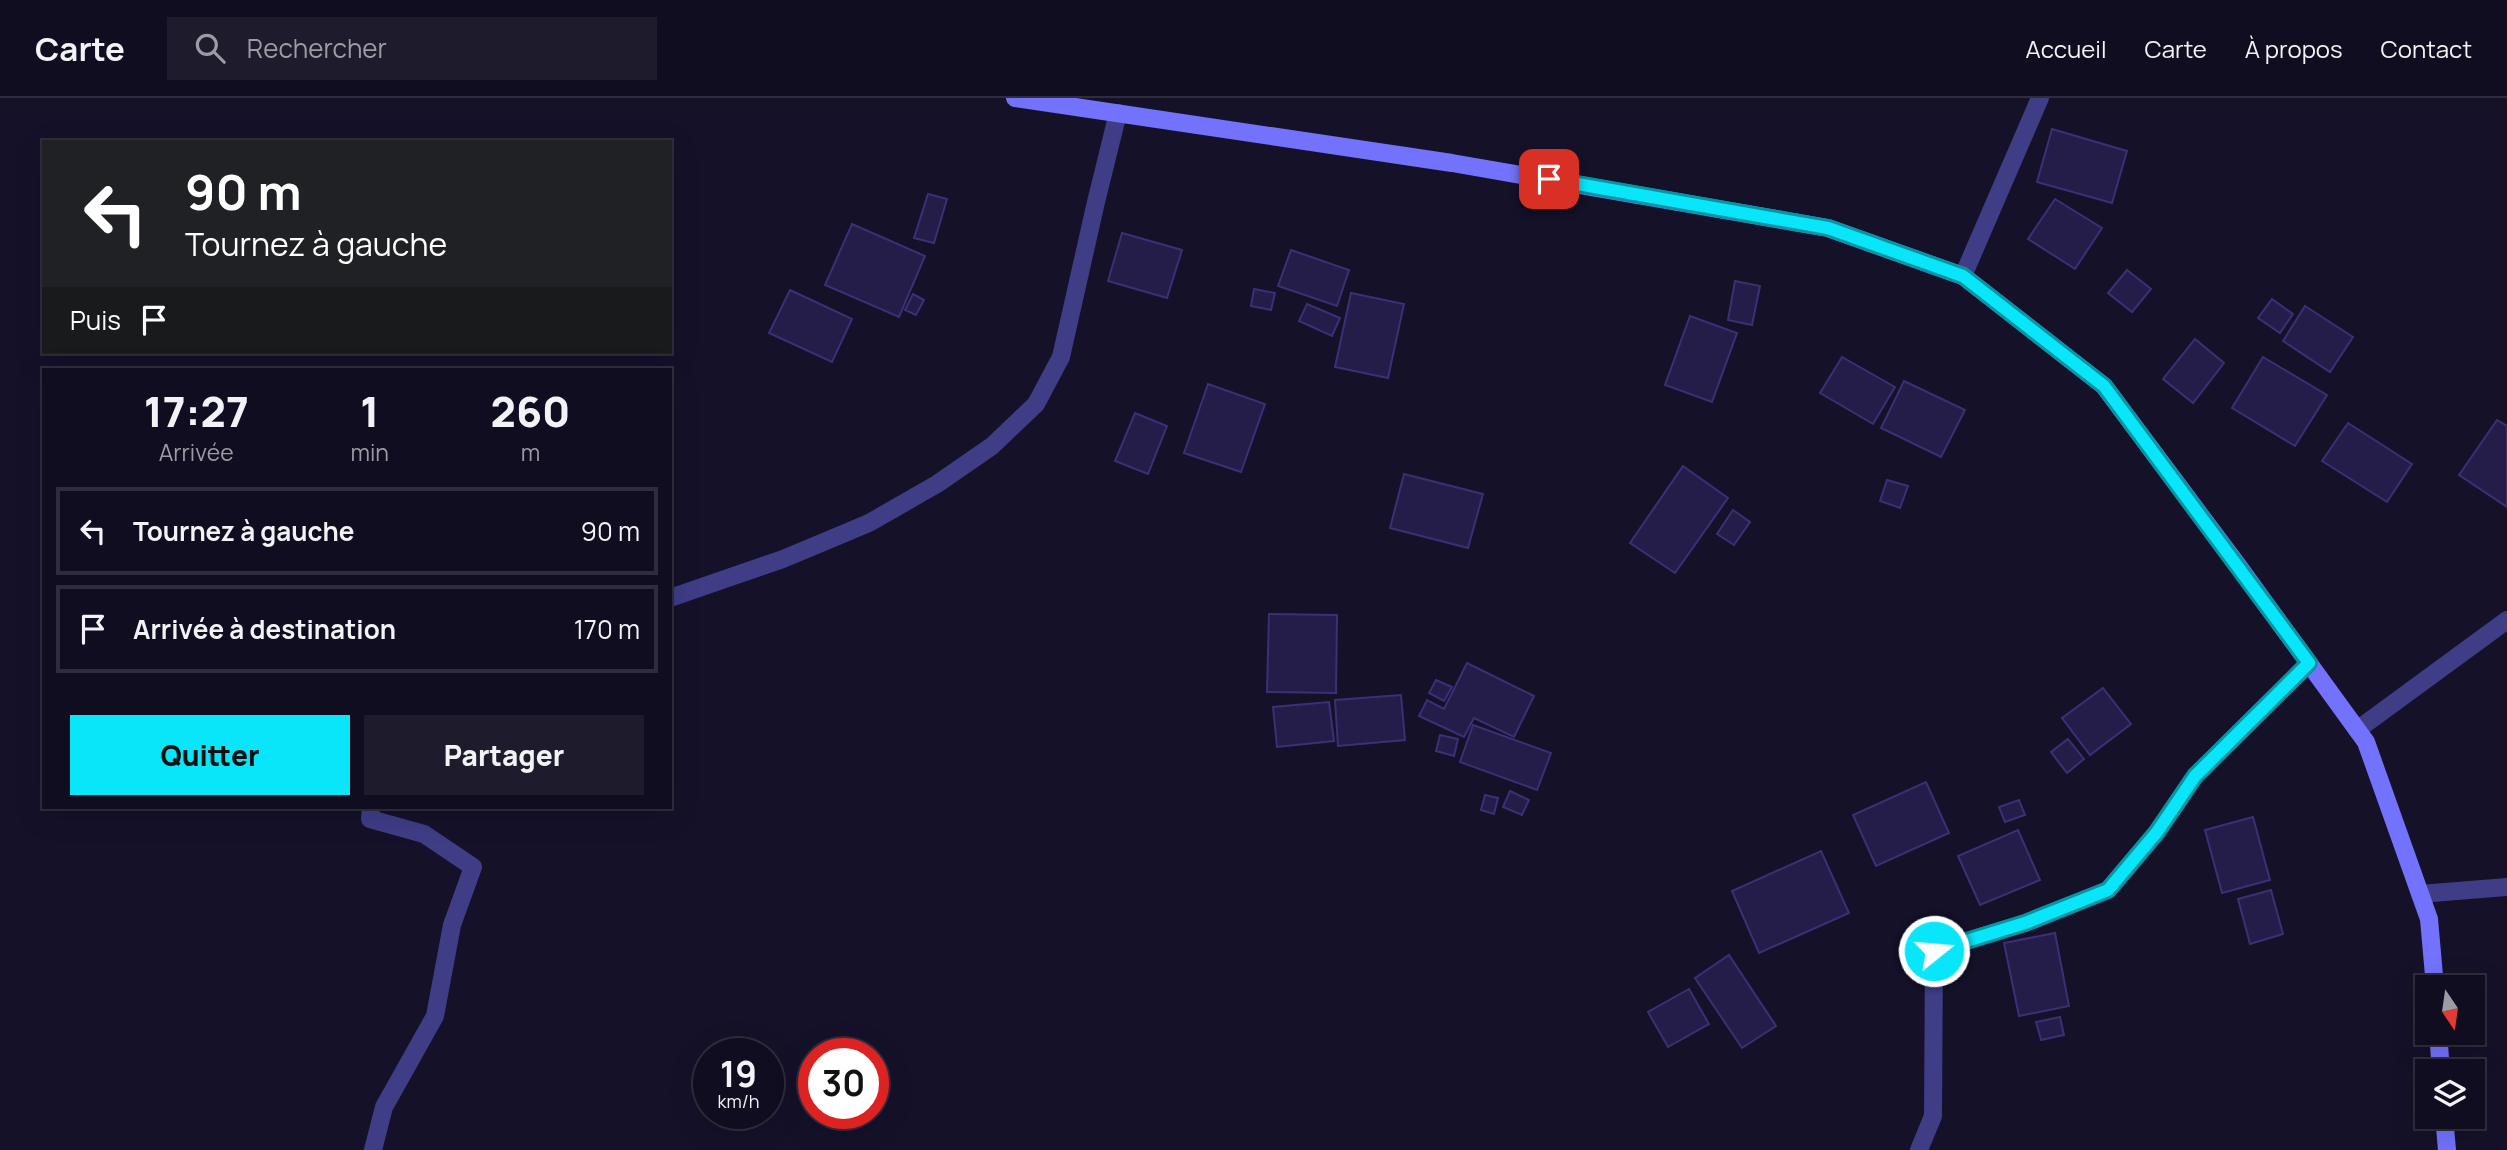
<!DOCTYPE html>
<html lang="fr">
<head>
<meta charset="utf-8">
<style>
	body { margin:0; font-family:Manrope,sans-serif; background:#1d1b2c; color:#f1f3f6; height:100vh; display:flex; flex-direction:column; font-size:26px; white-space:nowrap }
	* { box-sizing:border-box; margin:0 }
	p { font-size:23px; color:#9b9ca4 }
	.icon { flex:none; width:38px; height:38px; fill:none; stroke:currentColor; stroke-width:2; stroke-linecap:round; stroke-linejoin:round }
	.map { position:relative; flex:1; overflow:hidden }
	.details { position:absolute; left:42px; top:270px; width:630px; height:441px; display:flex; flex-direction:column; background:#0f0d1f; border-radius:0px; box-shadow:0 7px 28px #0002,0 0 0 2px #2f2d3d }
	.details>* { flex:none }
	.top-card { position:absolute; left:42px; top:42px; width:630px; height:214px; border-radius:0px; box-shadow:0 7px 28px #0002,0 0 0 2px #2f2d3d; background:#202124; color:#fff; overflow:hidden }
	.needle { width:46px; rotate:167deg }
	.controls { position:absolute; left:2415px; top:877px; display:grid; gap:14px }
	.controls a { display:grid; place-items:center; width:70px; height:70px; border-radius:0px; background:#0f0d1f; box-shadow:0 7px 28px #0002,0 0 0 2px #2f2d3d; font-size:35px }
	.speed { position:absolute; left:693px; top:940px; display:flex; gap:14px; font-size:35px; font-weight:700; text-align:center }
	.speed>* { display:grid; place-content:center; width:91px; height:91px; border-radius:50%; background:#0f0d1f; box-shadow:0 7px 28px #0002,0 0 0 2px #2f2d3d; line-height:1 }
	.speed small { font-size:18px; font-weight:400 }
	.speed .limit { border:10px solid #d22; background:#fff; color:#111 }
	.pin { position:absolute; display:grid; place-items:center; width:60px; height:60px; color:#fff; margin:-30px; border-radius:14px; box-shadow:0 4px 10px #0006 }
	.me { position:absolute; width:77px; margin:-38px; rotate:73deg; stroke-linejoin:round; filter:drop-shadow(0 0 5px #0008) }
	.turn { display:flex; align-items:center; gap:24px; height:147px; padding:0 28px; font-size:32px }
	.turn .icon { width:91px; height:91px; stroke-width:2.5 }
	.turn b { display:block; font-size:49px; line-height:60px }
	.then { display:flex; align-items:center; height:66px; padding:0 28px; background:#0003; gap:14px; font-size:26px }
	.eta { display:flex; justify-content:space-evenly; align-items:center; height:119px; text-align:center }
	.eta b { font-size:42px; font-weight:800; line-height:49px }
	.cta { display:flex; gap:14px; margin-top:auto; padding:14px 28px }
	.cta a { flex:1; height:80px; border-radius:0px; background:#09e6fa; color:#111; font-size:28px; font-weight:800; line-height:80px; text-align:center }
	.cta a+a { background:#1d1b2c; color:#f1f3f6 }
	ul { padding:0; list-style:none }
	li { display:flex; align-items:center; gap:21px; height:88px; margin:0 14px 10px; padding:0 14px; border:4px solid #2f2d3d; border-radius:0px }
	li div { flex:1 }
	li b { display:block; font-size:26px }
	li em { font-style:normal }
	header { display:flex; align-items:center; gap:42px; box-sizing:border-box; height:98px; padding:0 35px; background:#0f0d1f; border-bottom:2px solid #2f2d3d }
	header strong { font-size:33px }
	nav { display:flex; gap:38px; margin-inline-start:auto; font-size:24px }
	.search { width:490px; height:63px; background:#1d1b2c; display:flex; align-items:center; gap:18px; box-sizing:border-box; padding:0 24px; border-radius:0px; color:#9b9ca4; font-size:26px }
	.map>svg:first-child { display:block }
	.building { fill:#251d49; stroke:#3c3075; stroke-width:2 }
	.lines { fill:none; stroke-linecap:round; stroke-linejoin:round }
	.street { stroke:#3e3d86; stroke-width:18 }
	.secondary { stroke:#7372fc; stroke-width:18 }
	.route-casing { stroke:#0696a2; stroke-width:18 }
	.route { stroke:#09e6fa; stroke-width:12 }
</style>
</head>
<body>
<header>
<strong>Carte</strong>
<div class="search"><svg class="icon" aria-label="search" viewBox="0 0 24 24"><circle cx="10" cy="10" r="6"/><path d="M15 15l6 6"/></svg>Rechercher</div>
<nav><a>Accueil</a><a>Carte</a><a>À propos</a><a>Contact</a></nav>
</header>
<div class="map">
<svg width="2507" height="1052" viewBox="0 0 2507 1052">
	<rect width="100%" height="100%" fill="#141129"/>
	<g class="building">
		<path d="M 2052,31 L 2127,53 L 2112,105 L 2037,84 Z"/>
		<path d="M 928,96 L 947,101 L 934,145 L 914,140 Z"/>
		<path d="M 2055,101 L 2102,130 L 2075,171 L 2028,141 Z"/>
		<path d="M 852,126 L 925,158 L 899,219 L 825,187 Z"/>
		<path d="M 1122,135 L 1182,152 L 1167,200 L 1108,183 Z"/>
		<path d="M 1291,152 L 1349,172 L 1337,208 L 1278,188 Z"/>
		<path d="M 2127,172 L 2151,191 L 2132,214 L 2108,195 Z"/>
		<path d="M 1735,183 L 1760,188 L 1752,227 L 1728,222 Z"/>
		<path d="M 1254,191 L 1275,195 L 1271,212 L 1251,208 Z"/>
		<path d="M 790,192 L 852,221 L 832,264 L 769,235 Z"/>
		<path d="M 1351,195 L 1404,206 L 1388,280 L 1335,269 Z"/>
		<path d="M 913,196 L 924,202 L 916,217 L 905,212 Z"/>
		<path d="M 2272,201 L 2293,216 L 2280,235 L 2258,220 Z"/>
		<path d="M 1307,206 L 1340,220 L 1332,238 L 1299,223 Z"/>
		<path d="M 2305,208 L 2353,239 L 2330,274 L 2283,243 Z"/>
		<path d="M 1690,218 L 1737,235 L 1712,304 L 1665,287 Z"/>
		<path d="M 2195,241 L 2224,265 L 2193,305 L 2163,281 Z"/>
		<path d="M 1842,259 L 1895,289 L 1873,326 L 1820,295 Z"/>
		<path d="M 2263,259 L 2327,297 L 2295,348 L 2232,310 Z"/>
		<path d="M 1904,283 L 1965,312 L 1941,359 L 1881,330 Z"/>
		<path d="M 1208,286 L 1265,306 L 1241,374 L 1184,355 Z"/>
		<path d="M 1135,315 L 1167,328 L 1148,376 L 1115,363 Z"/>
		<path d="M 2497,322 L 2507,328 L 2507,409 L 2459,377 Z"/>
		<path d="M 2348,325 L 2412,366 L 2387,404 L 2322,363 Z"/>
		<path d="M 1683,368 L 1728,400 L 1675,475 L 1630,445 Z"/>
		<path d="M 1404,376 L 1483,396 L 1468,450 L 1390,430 Z"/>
		<path d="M 1887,382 L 1908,388 L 1900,410 L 1880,403 Z"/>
		<path d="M 1733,412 L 1750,424 L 1734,447 L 1717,436 Z"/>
		<path d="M 1269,516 L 1337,517 L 1336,595 L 1267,594 Z"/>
		<path d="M 1467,565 L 1534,598 L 1514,639 L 1474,620 L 1464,639 L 1419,618 L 1427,602 L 1444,611 Z"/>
		<path d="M 1436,582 L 1452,589 L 1444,603 L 1429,595 Z"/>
		<path d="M 2103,590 L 2131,626 L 2090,657 L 2062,620 Z"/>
		<path d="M 1401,597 L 1405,642 L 1338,648 L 1335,602 Z"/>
		<path d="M 1329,604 L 1334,643 L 1277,649 L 1273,609 Z"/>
		<path d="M 1473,627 L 1551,655 L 1537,692 L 1460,664 Z"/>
		<path d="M 1440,637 L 1458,641 L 1454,658 L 1436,653 Z"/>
		<path d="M 2068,641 L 2084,661 L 2067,675 L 2051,654 Z"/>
		<path d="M 1926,684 L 1949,735 L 1876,768 L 1853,717 Z"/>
		<path d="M 1510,693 L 1529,702 L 1522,717 L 1503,709 Z"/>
		<path d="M 1485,697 L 1498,700 L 1494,716 L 1481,712 Z"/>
		<path d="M 2019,702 L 2025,717 L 2005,724 L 1999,709 Z"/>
		<path d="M 2253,719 L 2270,782 L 2222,795 L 2205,732 Z"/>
		<path d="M 2018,732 L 2040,782 L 1980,807 L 1958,758 Z"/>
		<path d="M 1821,753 L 1849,815 L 1759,855 L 1732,793 Z"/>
		<path d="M 2271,792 L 2283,836 L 2250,846 L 2238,801 Z"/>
		<path d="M 2055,835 L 2069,908 L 2019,918 L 2004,845 Z"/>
		<path d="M 1729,857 L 1776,928 L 1742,950 L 1695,880 Z"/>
		<path d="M 1689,891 L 1709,926 L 1668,949 L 1648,914 Z"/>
		<path d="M 2060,919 L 2064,937 L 2041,942 L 2036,924 Z"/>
	</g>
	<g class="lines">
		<g class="street">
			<path d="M 1963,178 L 2040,0"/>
			<path d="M 670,500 L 783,461 L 869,425 L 937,386 L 992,348 L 1036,306 L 1061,259 L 1096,104 L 1118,15"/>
			<path d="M 2357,632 L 2507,522"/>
			<path d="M 371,709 L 370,721 L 424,736 L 473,769 L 452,827 L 435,918 L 384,1009 L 373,1052"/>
			<path d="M 2420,796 L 2507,789"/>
			<path d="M 1919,1052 L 1933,1018 L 1934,853 L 2025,825 L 2108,792 L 2156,735 L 2195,678 L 2309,565"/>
		</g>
		<g class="secondary">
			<path d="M 1015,0 L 1452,65 L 1828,130 L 1963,178 L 2104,288 L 2239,469 L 2366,644 L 2429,821 L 2435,889"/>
			<path d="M 2438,934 L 2441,973"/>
			<path d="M 2444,1018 L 2447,1052"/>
		</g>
	</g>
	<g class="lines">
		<g class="route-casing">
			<path id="route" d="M 1549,81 L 1828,130 L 1963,178 L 2104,288 L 2309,565 L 2195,678 L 2157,734 L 2108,792 L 2025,825 L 1934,853"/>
		</g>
		<use href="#route" class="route"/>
	</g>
</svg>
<div class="controls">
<a><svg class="needle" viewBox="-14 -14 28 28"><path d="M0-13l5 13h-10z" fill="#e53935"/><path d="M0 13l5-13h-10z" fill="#9b9ca4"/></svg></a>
<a><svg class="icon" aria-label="layers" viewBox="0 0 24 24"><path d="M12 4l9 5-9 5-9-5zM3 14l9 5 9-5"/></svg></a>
</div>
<div class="speed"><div>19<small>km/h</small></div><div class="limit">30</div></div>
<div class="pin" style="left:1549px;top:81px;background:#d93025"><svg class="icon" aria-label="arrive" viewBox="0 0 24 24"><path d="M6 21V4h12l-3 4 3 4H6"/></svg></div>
<svg class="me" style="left:1934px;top:853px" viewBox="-20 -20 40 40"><circle r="17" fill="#09e6fa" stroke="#fff" stroke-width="3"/><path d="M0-11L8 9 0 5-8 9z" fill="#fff"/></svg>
<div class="top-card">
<div class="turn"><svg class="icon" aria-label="left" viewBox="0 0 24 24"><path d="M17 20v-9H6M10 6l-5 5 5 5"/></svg><div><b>90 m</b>Tournez à gauche</div></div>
<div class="then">Puis<svg class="icon" aria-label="arrive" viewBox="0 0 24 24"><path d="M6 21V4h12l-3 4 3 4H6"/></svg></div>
</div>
<section class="details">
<div class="eta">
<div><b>17:27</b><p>Arrivée</p></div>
<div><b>1</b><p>min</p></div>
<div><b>260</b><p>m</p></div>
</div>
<ul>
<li><svg class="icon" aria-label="left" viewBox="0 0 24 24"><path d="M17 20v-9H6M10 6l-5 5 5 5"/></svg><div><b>Tournez à gauche</b></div><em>90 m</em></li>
<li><svg class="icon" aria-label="arrive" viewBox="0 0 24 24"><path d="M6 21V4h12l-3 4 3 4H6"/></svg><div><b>Arrivée à destination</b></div><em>170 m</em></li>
</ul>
<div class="cta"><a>Quitter</a><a>Partager</a></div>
</section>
</div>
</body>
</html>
